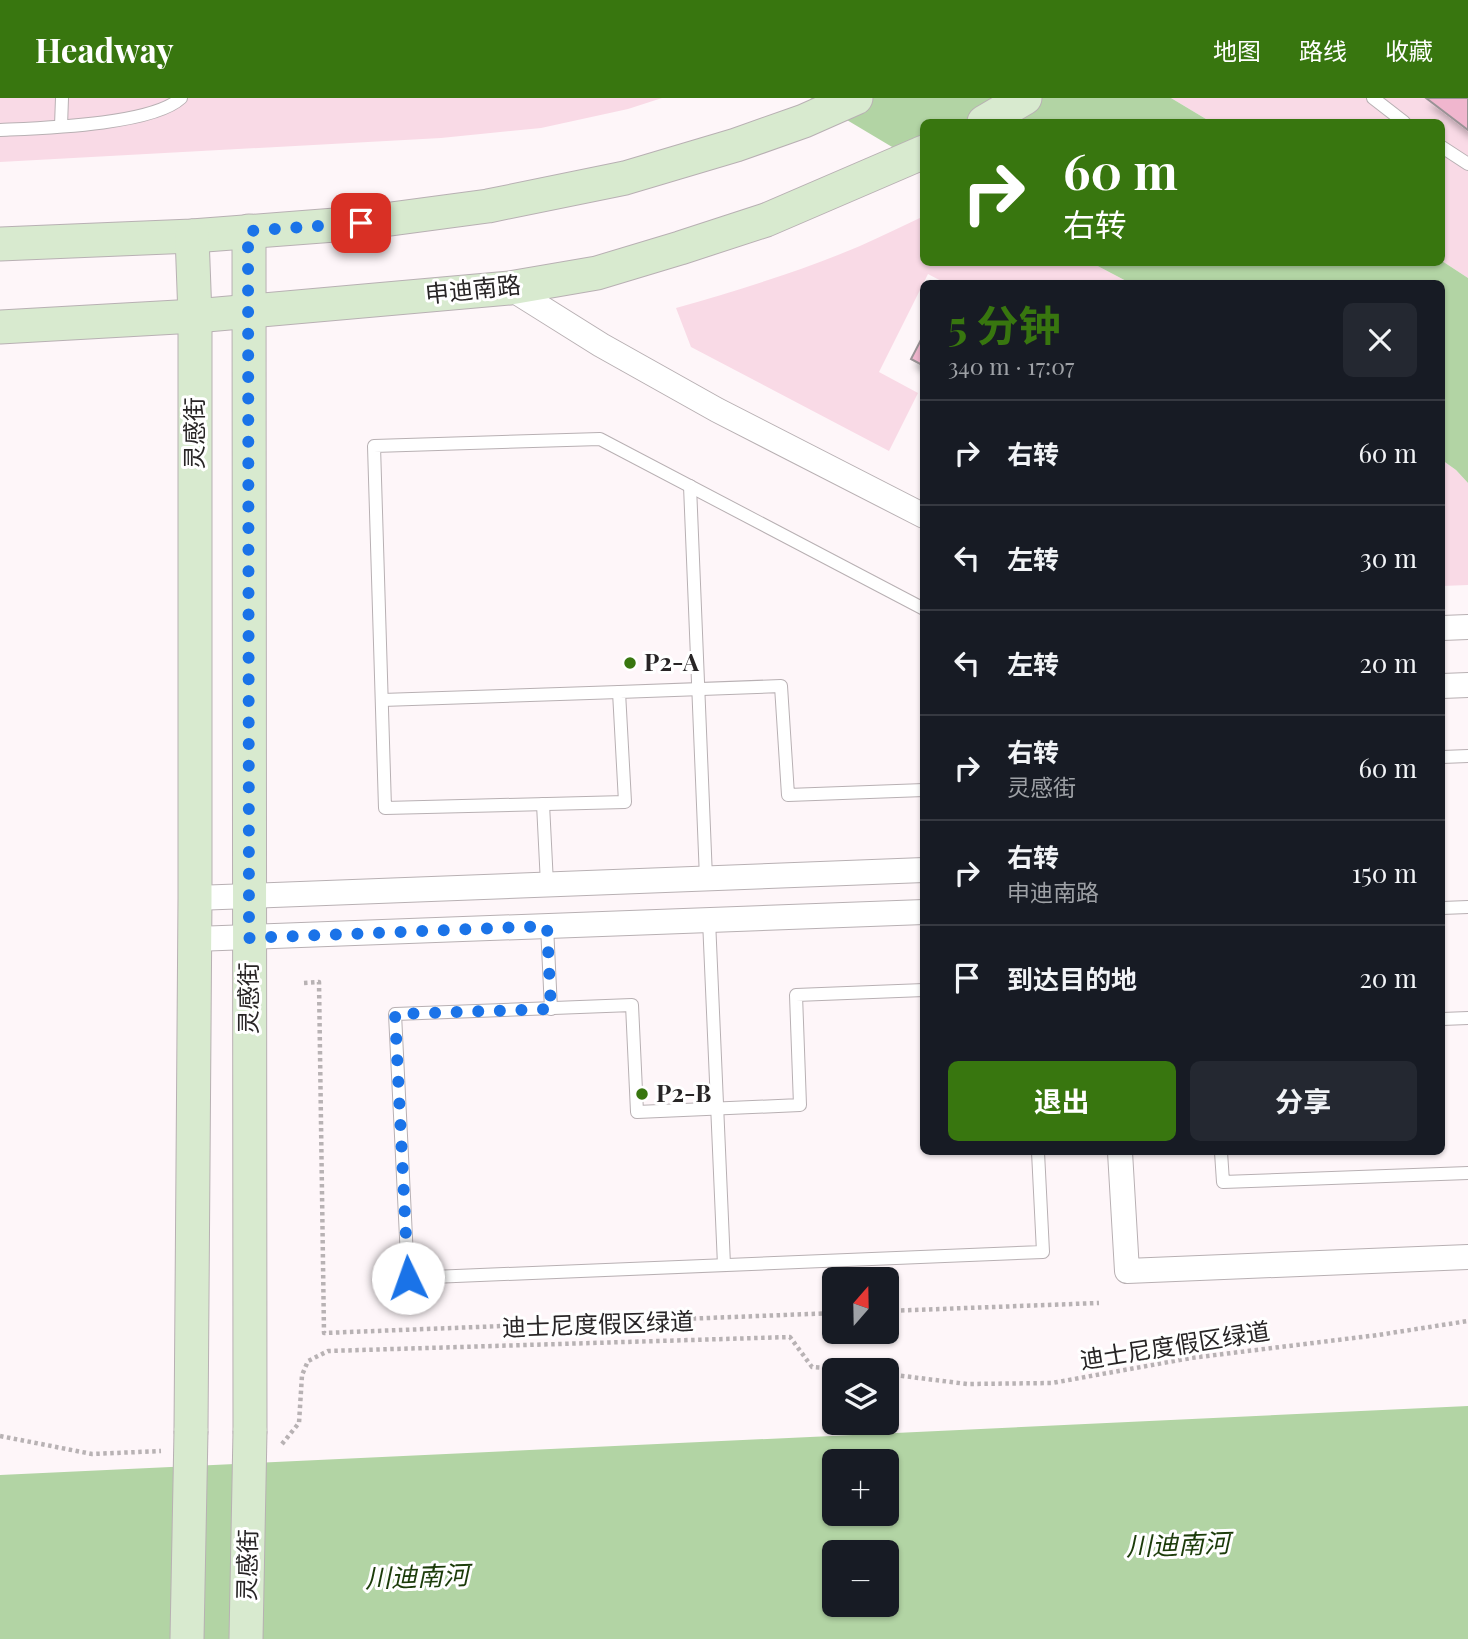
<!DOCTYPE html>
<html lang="zh">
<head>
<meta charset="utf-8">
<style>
	body { margin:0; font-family:"Playfair Display","Noto Sans SC",serif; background:#242831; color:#f1f3f6; height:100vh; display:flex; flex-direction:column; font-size:26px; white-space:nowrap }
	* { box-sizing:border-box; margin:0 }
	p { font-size:23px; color:#9ea1a6 }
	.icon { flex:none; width:38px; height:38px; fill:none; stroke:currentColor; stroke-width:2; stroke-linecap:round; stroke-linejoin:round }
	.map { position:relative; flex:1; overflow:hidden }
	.side { position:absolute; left:920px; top:182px; width:525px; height:875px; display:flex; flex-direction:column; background:#171b24; border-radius:10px; box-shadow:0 2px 5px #0004 }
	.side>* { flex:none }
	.banner { position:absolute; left:920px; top:21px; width:525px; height:147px; border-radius:10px; box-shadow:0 2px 5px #0004; background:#38760f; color:#fff; overflow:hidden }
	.needle { width:46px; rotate:20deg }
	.tools { position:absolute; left:822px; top:1169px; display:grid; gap:14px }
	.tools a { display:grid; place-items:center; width:77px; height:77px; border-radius:10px; background:#171b24; box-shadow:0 2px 5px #0004; font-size:35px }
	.pin { position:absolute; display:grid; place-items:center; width:60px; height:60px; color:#fff; margin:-30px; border-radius:14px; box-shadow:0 4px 10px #0006 }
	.me { position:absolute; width:77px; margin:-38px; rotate:357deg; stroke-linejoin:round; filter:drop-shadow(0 0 5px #0008) }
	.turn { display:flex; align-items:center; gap:24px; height:147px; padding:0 28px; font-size:32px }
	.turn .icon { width:91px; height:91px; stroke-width:2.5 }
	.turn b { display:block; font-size:49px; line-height:60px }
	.round { display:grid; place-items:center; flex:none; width:74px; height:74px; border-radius:10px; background:#242831 }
	.headline { display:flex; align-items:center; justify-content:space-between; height:119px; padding:0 28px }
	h1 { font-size:42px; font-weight:700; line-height:52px; color:#38760f }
	.primary-button { display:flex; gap:14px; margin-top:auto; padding:14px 28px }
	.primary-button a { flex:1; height:80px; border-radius:10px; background:#38760f; color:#fff; font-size:28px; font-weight:700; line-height:80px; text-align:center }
	.primary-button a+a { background:#242831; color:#f1f3f6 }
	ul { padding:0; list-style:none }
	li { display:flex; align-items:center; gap:21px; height:105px; padding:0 28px; border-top:2px solid #363941 }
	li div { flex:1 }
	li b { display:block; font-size:26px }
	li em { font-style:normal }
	header { display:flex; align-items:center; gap:42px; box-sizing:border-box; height:98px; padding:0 35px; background:#38760f; color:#fff }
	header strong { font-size:33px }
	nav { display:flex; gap:38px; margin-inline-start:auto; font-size:24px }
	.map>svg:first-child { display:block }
	.green { fill:#f9dae6 }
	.water { fill:#b2d4a4; fill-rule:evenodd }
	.building { fill:#f0b6ce; stroke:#999295; stroke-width:2; filter:url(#shadow) }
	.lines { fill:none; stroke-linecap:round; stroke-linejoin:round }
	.lane-casing { stroke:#b8b0b3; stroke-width:14 }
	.street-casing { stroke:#b8b0b3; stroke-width:26 }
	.secondary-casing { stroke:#b8b0b3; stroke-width:35 }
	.path { stroke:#b8b2b4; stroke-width:4.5; stroke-dasharray:3.5 3.5; stroke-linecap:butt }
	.lane { stroke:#fff; stroke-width:12 }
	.street { stroke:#fff; stroke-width:24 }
	.secondary { stroke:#d8eacf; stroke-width:33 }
	.secondary-bridge-casing { stroke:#b8b0b3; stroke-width:35; stroke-linecap:butt }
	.secondary-bridge { stroke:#d8eacf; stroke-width:33 }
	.route { stroke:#1a73e8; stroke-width:12; stroke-dasharray:0 21.6 }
	.poi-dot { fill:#38760f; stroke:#fff; stroke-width:2.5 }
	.labels { text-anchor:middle; stroke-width:6; stroke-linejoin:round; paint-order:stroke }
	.street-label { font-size:24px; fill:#282526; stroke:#fff }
	.poi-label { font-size:24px; font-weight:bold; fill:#282526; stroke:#fff; text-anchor:start }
	.water-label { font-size:26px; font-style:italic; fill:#1b3b09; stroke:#fff }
</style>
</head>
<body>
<header>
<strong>Headway</strong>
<nav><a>地图</a><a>路线</a><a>收藏</a></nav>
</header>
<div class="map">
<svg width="1468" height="1541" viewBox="0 0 1468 1541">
	<defs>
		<filter id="shadow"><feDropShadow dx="4.5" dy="8" stdDeviation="3.5" flood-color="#0004"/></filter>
	</defs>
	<rect width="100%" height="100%" fill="#fef6f9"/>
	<g class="green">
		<path d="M 0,0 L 662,0 L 628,11 L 541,30 L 441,40 L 0,64 Z"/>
		<path d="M 1171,0 L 1426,0 L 1468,32 L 1468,180 L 1442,163 L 1442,24 L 1211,24 Z"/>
		<path d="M 924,118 L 924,164 L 1092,165 L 1130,185 L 947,186 L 928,176 L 879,274 L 918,295 L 889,353 L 691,249 L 676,210 C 739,192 801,173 860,148 C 882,138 903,128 924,118 Z"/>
		<path d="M 1442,362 L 1456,372 L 1468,385 L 1468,487 L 1442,488 Z"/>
	</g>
	<g class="water">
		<path d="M 810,0 L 1171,0 L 1211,24 L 924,24 L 924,68 Z"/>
		<path d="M 1442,163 L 1468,180 L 1468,385 L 1456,372 L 1442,362 L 1442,186 L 1130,185 L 1092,165 L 1442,164 Z"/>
		<path d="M 1468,1308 L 1468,1541 L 0,1541 L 0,1377 ZM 835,1363 L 887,1363 L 887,1416 L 835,1416 ZM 835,1454 L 887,1454 L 887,1507 L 835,1507 Z"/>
	</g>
	<g class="building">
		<path d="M 1426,0 L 1468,0 L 1468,32 Z"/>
		<path d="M 924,236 L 924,268 L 911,261 Z"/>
	</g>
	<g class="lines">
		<g class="lane-casing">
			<g id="lane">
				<path d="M 1373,0 L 1404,24"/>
				<path d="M 61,28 L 62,0"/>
				<path d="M 0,32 C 42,30 152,27 181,0"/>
				<path d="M 1442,49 L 1468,66"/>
				<path d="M 690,388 L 706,780"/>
				<path d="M 924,511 L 600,341 L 374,348 L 385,710 L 625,704 L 619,594 L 781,588 L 788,697 L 924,692"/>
				<path d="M 382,602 L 619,594"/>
				<path d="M 1442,659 L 1468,658"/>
				<path d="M 543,706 L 547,786"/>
				<path d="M 1442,810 L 1468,809"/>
				<path d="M 709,822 L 724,1167"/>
				<path d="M 547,828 L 551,911"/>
				<path d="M 924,892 L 796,897 L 800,1007 L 637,1014 L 632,907 L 395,916 L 408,1180 L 1043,1154 L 1038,1054"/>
				<path d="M 1442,921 L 1468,920"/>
				<path d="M 1221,1054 L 1223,1084 L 1468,1075"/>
			</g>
		</g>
		<g class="street-casing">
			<g id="street">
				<path d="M 510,190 L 601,247 L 717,312 L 924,418"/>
				<path d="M 1442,530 L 1468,529"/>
				<path d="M 1442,588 L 1468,587"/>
				<path d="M 195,800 L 924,772"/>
				<path d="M 195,841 L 924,814"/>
				<path d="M 1120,1054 L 1127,1173 L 1468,1159"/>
			</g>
		</g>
		<g class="secondary-casing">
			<g id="secondary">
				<path d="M 984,24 L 1025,0"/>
				<path d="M 249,133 L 250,1333"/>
				<path d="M 0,146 L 192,138 L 361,125 L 488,108 L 625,80 L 736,47 L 804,23 L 856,0"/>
				<path d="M 0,229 L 195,218 L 510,190 L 597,175 L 680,150 L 766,122 L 924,54"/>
				<path d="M 191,1333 L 195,800 L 195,218 L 192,138"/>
			</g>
		</g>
		<g class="path">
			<path d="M 304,885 L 319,884 L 324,1235 L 835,1215"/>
			<path d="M 887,1213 L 1099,1205"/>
			<path d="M 887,1276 L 967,1286 L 1052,1285 L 1191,1260 L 1378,1237 L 1468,1223"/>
			<path d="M 0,1338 L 92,1356 L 161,1353"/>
			<path d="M 282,1346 L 299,1325 L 302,1277 L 308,1263 L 328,1253 L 790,1239 L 812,1269 L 852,1272"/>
		</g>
		<use href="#lane" class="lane"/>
		<use href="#street" class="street"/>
		<use href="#secondary" class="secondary"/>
		<g class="secondary-bridge-casing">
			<g id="secondary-bridge">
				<path d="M 187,1541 L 191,1333"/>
				<path d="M 246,1541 L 250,1333"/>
			</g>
		</g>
		<use href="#secondary-bridge" class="secondary-bridge"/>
	</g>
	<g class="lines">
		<path class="route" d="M 361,125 L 248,133 L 249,840 L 547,828 L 551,911 L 395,916 L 408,1180"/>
	</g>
	<g class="poi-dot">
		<circle cx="630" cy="565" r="7"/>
		<circle cx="642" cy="996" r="7"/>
	</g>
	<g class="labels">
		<g class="street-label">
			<text transform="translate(473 192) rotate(-6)" y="8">申迪南路</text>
			<text transform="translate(195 335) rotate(-90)" y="8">灵感街</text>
			<text transform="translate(249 900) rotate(-90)" y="8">灵感街</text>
			<text transform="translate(598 1227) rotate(-2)" y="8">迪士尼度假区绿道</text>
			<text transform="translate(1175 1248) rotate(-9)" y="8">迪士尼度假区绿道</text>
			<text transform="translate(248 1467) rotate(-89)" y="8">灵感街</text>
		</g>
		<g class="poi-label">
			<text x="644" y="573">P2-A</text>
			<text x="656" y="1004">P2-B</text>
		</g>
		<g class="water-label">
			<text transform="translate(1178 1447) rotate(-2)" y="9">川迪南河</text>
			<text transform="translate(417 1479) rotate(-2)" y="9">川迪南河</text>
		</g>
	</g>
</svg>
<div class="tools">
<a><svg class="needle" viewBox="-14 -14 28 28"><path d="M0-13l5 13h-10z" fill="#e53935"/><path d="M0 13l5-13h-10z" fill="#9ea1a6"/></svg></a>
<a><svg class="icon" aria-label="layers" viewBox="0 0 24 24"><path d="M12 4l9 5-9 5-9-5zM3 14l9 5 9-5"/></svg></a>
<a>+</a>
<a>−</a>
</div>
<div class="pin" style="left:361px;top:125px;background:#d93025"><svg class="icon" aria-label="arrive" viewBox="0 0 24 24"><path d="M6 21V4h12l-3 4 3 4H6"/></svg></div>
<svg class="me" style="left:408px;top:1180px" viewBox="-20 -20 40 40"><circle r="19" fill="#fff"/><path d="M0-13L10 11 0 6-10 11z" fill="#1a73e8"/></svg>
<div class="banner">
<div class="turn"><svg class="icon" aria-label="right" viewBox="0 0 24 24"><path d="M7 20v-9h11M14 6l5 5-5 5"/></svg><div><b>60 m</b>右转</div></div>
</div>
<section class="side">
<div class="headline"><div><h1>5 分钟</h1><p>340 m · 17:07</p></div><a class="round"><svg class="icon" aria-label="close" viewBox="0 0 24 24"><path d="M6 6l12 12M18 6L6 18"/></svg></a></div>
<ul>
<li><svg class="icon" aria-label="right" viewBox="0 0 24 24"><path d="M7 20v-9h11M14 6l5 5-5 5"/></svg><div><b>右转</b></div><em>60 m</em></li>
<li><svg class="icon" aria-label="left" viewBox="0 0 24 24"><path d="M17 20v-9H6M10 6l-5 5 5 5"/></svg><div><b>左转</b></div><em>30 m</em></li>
<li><svg class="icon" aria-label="left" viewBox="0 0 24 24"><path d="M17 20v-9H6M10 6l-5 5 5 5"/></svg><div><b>左转</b></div><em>20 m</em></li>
<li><svg class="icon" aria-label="right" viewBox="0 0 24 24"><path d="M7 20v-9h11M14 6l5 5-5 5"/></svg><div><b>右转</b><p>灵感街</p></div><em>60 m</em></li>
<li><svg class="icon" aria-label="right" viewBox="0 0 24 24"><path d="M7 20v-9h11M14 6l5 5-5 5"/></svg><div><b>右转</b><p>申迪南路</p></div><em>150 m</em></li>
<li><svg class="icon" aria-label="arrive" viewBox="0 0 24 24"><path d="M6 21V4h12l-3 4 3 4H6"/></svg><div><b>到达目的地</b></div><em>20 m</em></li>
</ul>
<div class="primary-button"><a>退出</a><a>分享</a></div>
</section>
</div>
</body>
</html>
